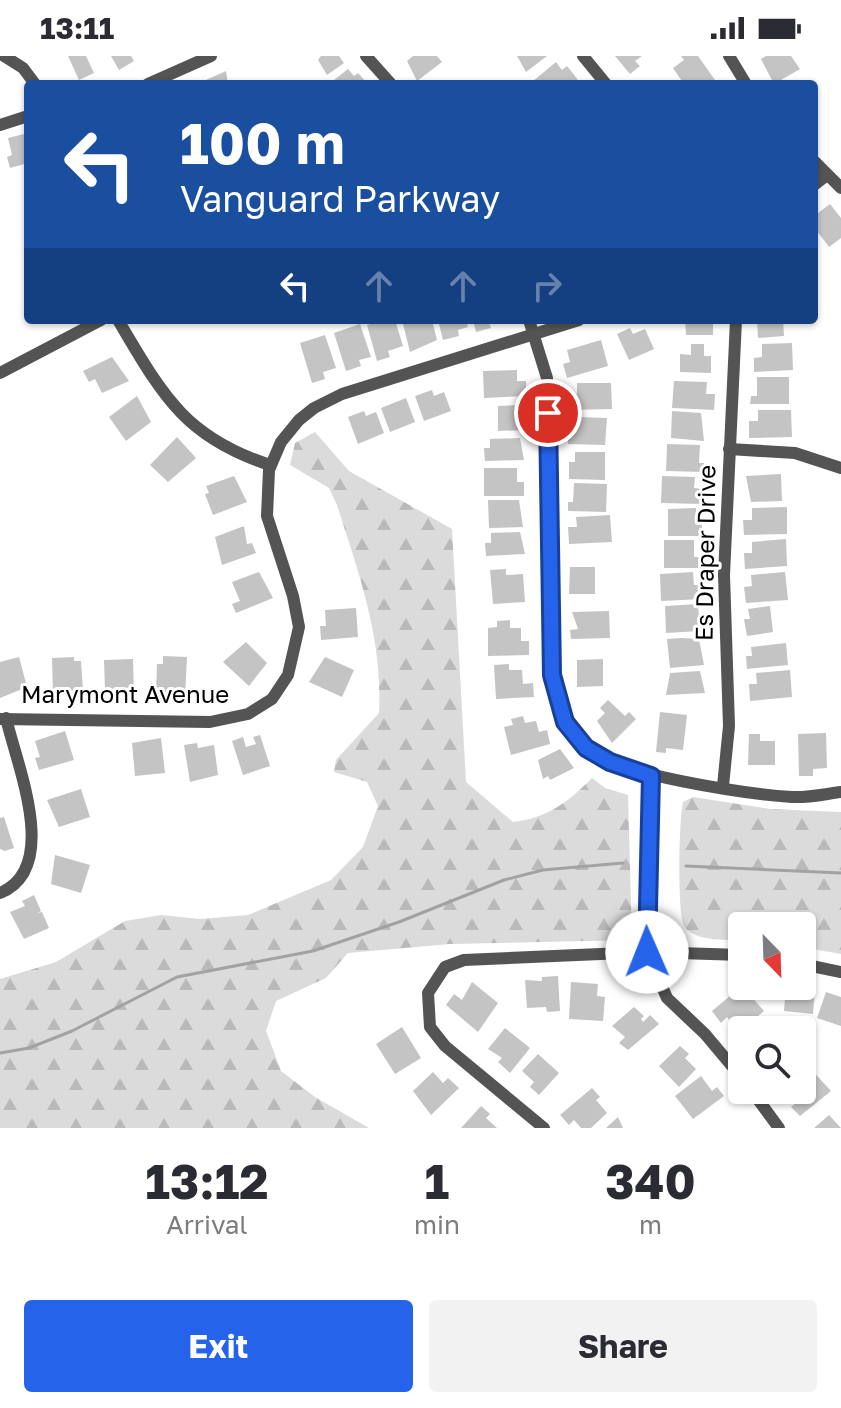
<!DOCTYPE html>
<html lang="en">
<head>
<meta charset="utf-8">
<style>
	body { margin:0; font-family:"Golos Text",sans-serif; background:#f2f2f3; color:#2b2b33; height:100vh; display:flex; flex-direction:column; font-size:30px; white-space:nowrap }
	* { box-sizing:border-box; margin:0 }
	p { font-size:26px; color:#7c7c81 }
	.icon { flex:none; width:44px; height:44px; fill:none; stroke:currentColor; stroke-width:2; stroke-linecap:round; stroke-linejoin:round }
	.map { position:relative; height:1072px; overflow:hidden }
	.side { display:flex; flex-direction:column; background:#fff; flex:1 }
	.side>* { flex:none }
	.guide { position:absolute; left:24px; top:24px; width:794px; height:244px; border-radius:8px; box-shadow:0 2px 6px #0004; background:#1a4fa0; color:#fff; overflow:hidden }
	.needle { width:52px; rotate:157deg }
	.controls { position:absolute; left:728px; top:856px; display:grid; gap:16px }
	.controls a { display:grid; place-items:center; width:88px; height:88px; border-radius:8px; background:#fff; box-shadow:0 2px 6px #0004; font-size:40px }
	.pin { position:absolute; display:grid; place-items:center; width:68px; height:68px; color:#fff; margin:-34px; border:4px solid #fff; border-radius:50%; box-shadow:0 2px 8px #0007 }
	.me { position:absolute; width:88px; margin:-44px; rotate:359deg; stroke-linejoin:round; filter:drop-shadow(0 0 6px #0008) }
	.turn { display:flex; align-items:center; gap:28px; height:168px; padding:0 24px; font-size:36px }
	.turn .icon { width:104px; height:104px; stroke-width:2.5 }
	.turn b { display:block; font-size:56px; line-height:68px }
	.lanes { display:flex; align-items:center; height:76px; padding:0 24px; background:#0003; justify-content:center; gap:40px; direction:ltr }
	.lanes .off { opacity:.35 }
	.eta { display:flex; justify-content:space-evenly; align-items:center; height:136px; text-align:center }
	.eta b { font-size:48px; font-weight:700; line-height:56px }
	.action { display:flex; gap:16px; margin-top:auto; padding:16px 24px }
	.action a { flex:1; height:92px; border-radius:8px; background:#2563eb; color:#fff; font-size:32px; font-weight:700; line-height:92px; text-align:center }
	.action a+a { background:#f2f2f3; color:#2b2b33 }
	.status { display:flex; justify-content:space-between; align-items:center; height:56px; padding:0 40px; background:#fff; direction:ltr }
	.status svg { height:22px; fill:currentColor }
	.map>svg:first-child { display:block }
	.forest { fill:url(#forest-firs) }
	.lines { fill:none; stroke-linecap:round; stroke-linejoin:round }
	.stream { stroke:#a2a2a2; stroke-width:3 }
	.building { fill:#c4c4c4 }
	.street { stroke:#545454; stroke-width:12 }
	.route-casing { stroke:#184099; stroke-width:20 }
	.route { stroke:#2563eb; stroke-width:14 }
	.labels { text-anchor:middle; stroke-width:6; stroke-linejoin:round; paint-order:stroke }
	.street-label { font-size:24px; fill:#000; stroke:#fff }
</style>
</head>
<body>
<div class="status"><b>13:11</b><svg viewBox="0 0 49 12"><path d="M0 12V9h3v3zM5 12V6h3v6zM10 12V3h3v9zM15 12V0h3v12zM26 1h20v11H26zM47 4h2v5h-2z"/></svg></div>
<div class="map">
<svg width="841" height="1072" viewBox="0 0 841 1072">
	<defs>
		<pattern id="forest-firs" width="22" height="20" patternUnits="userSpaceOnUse" patternTransform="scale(2)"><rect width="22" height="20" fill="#dbdbdb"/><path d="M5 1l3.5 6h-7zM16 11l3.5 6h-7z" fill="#bababa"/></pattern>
	</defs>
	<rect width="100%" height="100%" fill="#fff"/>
	<g class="forest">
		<path d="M 315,376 L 349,415 L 452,473 L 466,726 L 513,766 C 548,762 568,746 592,722 L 605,732 L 628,739 L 632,884 L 450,888 L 348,897 L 326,922 L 276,945 L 266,975 L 281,1015 L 315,1041 L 369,1072 L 0,1072 L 0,923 L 56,906 L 125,865 L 161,859 L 200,863 L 248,859 L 331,824 L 363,791 L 378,750 L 367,726 L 334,716 L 336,704 L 379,657 C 383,583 359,518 337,449 L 329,432 L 290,409 L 295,387 Z"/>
		<path d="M 693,741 L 770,753 L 841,756 L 841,898 L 802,891 L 802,870 L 742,870 L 742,885 C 725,883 695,886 684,870 C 677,858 679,762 683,746 Z"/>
	</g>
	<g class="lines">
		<g class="stream">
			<path d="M 686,810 L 841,817"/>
			<path d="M 0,997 L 29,992 L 72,975 L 177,921 L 313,895 L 399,866 L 504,824 L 543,814 L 623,807"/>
		</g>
	</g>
	<g class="building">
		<path d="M 68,0 L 86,0 L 94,17 L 79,24 Z"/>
		<path d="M 111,0 L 131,0 L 134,5 L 119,14 Z"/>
		<path d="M 321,0 L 339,0 L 344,7 L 327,19 L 318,4 Z"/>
		<path d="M 413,0 L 437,0 L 442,6 L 417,25 L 407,5 Z"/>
		<path d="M 517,0 L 547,0 L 526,16 Z"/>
		<path d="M 615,0 L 642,0 L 635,5 L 640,10 L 630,18 Z"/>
		<path d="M 681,0 L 698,0 L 715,24 L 710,28 L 684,28 L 673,12 L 684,4 Z"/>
		<path d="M 766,0 L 791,0 L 800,13 L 774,28 L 761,3 Z"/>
		<path d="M 556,6 L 562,14 L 567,10 L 578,24 L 573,28 L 534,28 L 532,26 Z"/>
		<path d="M 348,13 L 354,20 L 358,17 L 366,26 L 329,28 Z"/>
		<path d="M 226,15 L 228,28 L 197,28 Z"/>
		<path d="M 28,77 L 28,107 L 10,112 L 7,101 L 12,99 L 8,82 Z"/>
		<path d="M 830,148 L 841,162 L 841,182 L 829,191 L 814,171 L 814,160 Z"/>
		<path d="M 385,264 L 395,264 L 403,290 L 388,295 L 390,301 L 377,305 L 367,269 Z"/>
		<path d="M 402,264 L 432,264 L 437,284 L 410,296 Z"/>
		<path d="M 438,264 L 466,264 L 468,271 L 458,274 L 459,280 L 443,284 Z"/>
		<path d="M 473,264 L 488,264 L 491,272 L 476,276 Z"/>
		<path d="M 685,264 L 713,264 L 713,279 L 686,279 Z"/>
		<path d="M 757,264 L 783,264 L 784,280 L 758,282 Z"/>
		<path d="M 360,268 L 371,301 L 359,304 L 361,310 L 346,315 L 334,277 Z"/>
		<path d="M 630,272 L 633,278 L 645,273 L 654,293 L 629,304 L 617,278 Z"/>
		<path d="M 325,279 L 336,312 L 323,316 L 325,323 L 312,327 L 300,287 Z"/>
		<path d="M 601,284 L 608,310 L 567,322 L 563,308 L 570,306 L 567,294 Z"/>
		<path d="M 792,287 L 793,314 L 754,316 L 754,302 L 762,301 L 762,288 Z"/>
		<path d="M 691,288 L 704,288 L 704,300 L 711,300 L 711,317 L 680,316 L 680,298 L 691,299 Z"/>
		<path d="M 112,301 L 129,325 L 102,337 L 95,323 L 89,326 L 83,315 Z"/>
		<path d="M 517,314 L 517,325 L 526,325 L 526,340 L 484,342 L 483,315 Z"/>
		<path d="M 757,321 L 789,321 L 789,348 L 750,348 L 751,340 L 757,340 Z"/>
		<path d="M 674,325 L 707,326 L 706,338 L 715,338 L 714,354 L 672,352 Z"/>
		<path d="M 577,327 L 611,327 L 612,353 L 569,354 L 569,338 L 577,338 Z"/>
		<path d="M 432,334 L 434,340 L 444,336 L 451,355 L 424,365 L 415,340 Z"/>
		<path d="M 137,340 L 151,366 L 126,385 L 109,361 Z"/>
		<path d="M 406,342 L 415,366 L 390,376 L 381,352 Z"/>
		<path d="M 523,349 L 526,374 L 498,375 L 498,350 Z"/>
		<path d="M 758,354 L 791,354 L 792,381 L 749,382 L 749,365 L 758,365 Z"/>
		<path d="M 364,355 L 366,360 L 376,356 L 384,377 L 358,388 L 348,361 Z"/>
		<path d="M 672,355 L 701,357 L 704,385 L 671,382 Z"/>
		<path d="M 577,361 L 607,362 L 605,389 L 568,388 L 568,377 L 572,377 L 572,369 L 577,369 Z"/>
		<path d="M 177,381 L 196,402 L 168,426 L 150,409 Z"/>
		<path d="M 520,382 L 524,404 L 485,405 L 484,392 L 490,392 L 490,383 Z"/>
		<path d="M 667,388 L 700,389 L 699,407 L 704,407 L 703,416 L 666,415 Z"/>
		<path d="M 575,396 L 605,396 L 605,424 L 569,423 L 569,406 L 575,406 Z"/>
		<path d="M 484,412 L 517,412 L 517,426 L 524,426 L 524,440 L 484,440 Z"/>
		<path d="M 781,418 L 782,445 L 751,446 L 746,420 Z"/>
		<path d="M 234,420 L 247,446 L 213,459 L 205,438 L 209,437 L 206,430 Z"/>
		<path d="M 662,420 L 695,421 L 694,432 L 703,433 L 703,448 L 661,447 Z"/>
		<path d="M 574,427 L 607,428 L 606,456 L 568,455 L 568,446 L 573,446 Z"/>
		<path d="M 488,444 L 519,444 L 523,471 L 489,472 Z"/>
		<path d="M 787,451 L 787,478 L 744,479 L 743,464 L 752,464 L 752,452 Z"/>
		<path d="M 696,452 L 696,463 L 702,463 L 702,480 L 668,480 L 668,453 Z"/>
		<path d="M 610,459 L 612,486 L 569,488 L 568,471 L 577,471 L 576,461 Z"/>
		<path d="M 244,470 L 247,488 L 252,487 L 256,497 L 222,509 L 215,481 Z"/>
		<path d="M 520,476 L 525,498 L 486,500 L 485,487 L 491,487 L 491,477 Z"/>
		<path d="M 786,483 L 787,510 L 745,513 L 744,497 L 752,497 L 752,486 Z"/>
		<path d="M 664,484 L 694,484 L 694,501 L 702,501 L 702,512 L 664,512 Z"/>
		<path d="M 570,511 L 595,511 L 595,538 L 569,538 Z"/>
		<path d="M 506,513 L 506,519 L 523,518 L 525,546 L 493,548 L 490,514 Z"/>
		<path d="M 259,516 L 273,542 L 236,557 L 232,548 L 240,545 L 232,526 Z"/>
		<path d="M 693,516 L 694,529 L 701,529 L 702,543 L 661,545 L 660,518 Z"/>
		<path d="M 785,516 L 788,544 L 746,547 L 744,531 L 752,530 L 751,519 Z"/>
		<path d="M 698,548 L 700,575 L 666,577 L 665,550 Z"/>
		<path d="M 770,550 L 773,576 L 747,580 L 744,563 L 750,563 L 748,553 Z"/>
		<path d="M 356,552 L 358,581 L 321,584 L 320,570 L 326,570 L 325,554 Z"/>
		<path d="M 609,555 L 610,582 L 571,583 L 570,574 L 578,573 L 572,556 Z"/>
		<path d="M 510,564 L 510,572 L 521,572 L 521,585 L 529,585 L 529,599 L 488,600 L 488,572 L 497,571 L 497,565 Z"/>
		<path d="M 681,582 L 699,583 L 704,609 L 670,612 L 667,583 Z"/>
		<path d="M 246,586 L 267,607 L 249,630 L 223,606 Z"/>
		<path d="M 786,587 L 788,609 L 747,613 L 746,600 L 752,600 L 751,591 Z"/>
		<path d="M 163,600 L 187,601 L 185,642 L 156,637 L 157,608 L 163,608 Z"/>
		<path d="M 19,601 L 27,631 L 0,642 L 0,606 Z"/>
		<path d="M 74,601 L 74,605 L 81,605 L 83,634 L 53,638 L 52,602 Z"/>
		<path d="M 325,601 L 354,614 L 342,641 L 309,626 Z"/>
		<path d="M 133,603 L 134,639 L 105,634 L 104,604 Z"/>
		<path d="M 603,603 L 603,630 L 577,631 L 577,604 Z"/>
		<path d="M 509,608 L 509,614 L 522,614 L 523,628 L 533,627 L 534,641 L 496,643 L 494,609 Z"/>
		<path d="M 790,614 L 792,641 L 750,645 L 749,628 L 757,628 L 756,617 Z"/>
		<path d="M 700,615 L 705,637 L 666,639 L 670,617 Z"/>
		<path d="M 608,644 L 625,660 L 629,656 L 636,663 L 612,687 L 597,665 L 605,657 L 600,652 Z"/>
		<path d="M 660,656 L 687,659 L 683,694 L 666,692 L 666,697 L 656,696 Z"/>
		<path d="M 523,660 L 525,667 L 536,665 L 539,676 L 547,674 L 550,688 L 511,699 L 504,671 L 513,669 L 511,663 Z"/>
		<path d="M 65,675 L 74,704 L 39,714 L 35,702 L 40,701 L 35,685 Z"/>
		<path d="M 826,677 L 827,712 L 813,713 L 813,720 L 799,720 L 798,678 Z"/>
		<path d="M 749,678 L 760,678 L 760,685 L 775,685 L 775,709 L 748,709 Z"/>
		<path d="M 260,679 L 270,710 L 243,719 L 232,685 L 243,681 L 246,691 L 256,688 L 253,681 Z"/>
		<path d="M 161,682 L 165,717 L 135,720 L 132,687 Z"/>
		<path d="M 197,687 L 198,692 L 214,689 L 218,719 L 190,726 L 184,689 Z"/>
		<path d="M 560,693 L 574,712 L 550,724 L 548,720 L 543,723 L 538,704 Z"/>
		<path d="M 81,733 L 90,761 L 59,771 L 47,744 Z"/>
		<path d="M 4,761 L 14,792 L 5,795 L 0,793 L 0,762 Z"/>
		<path d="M 55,799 L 90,809 L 81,837 L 51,828 Z"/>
		<path d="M 34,839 L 41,855 L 37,857 L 42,856 L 49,872 L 24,883 L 10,856 L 25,850 L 22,845 Z"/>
		<path d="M 558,920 L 560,955 L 547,956 L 546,951 L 527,952 L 525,924 L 542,925 L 542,921 Z"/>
		<path d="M 472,926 L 498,947 L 478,976 L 446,949 L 454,938 L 462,944 Z"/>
		<path d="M 571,926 L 598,928 L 597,940 L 605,941 L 603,965 L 569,963 Z"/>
		<path d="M 742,930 L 764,955 L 739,976 L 727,961 L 721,967 L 712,955 Z"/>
		<path d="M 786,930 L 815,932 L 813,958 L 784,955 Z"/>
		<path d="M 826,936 L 841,941 L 841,970 L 817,962 Z"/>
		<path d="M 634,951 L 644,960 L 641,963 L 643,966 L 650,959 L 659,968 L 628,994 L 619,987 L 625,981 L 612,970 Z"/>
		<path d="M 402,971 L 421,1002 L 395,1018 L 376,988 Z"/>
		<path d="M 505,972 L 530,992 L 510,1017 L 498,1006 L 502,1002 L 488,993 Z"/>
		<path d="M 680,990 L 689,998 L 685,1002 L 696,1013 L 679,1031 L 659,1010 Z"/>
		<path d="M 538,998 L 559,1017 L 539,1039 L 530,1031 L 534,1026 L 522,1015 Z"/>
		<path d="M 807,1009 L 831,1035 L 800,1060 L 791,1051 L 796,1047 L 785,1034 L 802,1034 L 802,1013 Z"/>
		<path d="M 433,1016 L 443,1027 L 448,1022 L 459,1032 L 431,1059 L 413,1035 Z"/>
		<path d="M 701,1020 L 712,1035 L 717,1031 L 724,1040 L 693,1063 L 675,1040 Z"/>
		<path d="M 592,1032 L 600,1041 L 596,1044 L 607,1057 L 591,1072 L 581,1072 L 574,1064 L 569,1069 L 560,1059 Z"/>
		<path d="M 481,1050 L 490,1058 L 486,1062 L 497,1072 L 461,1072 Z"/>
		<path d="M 829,1059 L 841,1072 L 814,1072 Z"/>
		<path d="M 618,1061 L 623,1072 L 606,1072 Z"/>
	</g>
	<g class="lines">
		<g class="street">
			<path d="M 4,0 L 23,12 L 35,28"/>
			<path d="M 366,0 L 391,28"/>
			<path d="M 583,0 L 606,28"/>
			<path d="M 729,0 L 746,28"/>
			<path d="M 148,28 L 211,0"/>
			<path d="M 0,69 L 28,60"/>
			<path d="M 814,105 L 841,132"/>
			<path d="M 814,129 L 827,119"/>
			<path d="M 118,264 C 162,338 184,381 270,409"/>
			<path d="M 529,264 L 547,322 L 552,619 C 560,645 564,670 584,691 C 613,719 749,738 792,741 C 808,742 825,738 841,736"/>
			<path d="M 0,317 L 101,264"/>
			<path d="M 729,393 L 795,397 L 841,412"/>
			<path d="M 0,663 L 210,666 L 248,658 L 272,643 L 288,619 L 299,571 L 293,540 L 267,460 L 269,414 L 281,386 L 299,364 L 314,352 L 342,338 L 579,264"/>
			<path d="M 651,720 L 647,896 L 667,942 L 705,978 L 742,1022"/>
			<path d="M 723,730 L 729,670 L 724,519 L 736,264"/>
			<path d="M 0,837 C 61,812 17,710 6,662"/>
			<path d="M 802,908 L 841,916"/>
			<path d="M 751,1034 L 779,1072"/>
			<path d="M 544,1072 L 445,990 L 430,971 L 428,937 L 445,911 L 464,904 L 647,896 L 742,899"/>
		</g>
	</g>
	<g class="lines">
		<g class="route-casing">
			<path id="route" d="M 548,357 L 552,619 L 565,666 L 586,692 L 610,706 L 651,720 L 647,896"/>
		</g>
		<use href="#route" class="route"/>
	</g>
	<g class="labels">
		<g class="street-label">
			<text transform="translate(706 497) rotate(-89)" y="8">Es Draper Drive</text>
			<text x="125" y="647">Marymont Avenue</text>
		</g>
	</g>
</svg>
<div class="controls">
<a><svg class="needle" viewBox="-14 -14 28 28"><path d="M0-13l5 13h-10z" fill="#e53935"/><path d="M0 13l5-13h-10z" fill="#7c7c81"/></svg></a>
<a><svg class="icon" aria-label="search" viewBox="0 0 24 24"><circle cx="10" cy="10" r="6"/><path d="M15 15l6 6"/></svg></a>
</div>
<div class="pin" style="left:548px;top:357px;background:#d93025"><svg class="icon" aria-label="arrive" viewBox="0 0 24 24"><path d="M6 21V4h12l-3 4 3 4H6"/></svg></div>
<svg class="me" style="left:647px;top:896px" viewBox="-20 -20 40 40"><circle r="19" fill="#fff"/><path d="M0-13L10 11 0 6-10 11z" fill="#2563eb"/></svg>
<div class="guide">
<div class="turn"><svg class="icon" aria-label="left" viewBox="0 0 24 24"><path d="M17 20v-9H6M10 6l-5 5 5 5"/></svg><div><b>100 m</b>Vanguard Parkway</div></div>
<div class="lanes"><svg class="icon" aria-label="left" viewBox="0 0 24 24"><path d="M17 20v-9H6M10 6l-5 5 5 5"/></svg><svg class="icon off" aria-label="ahead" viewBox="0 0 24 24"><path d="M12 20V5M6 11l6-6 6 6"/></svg><svg class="icon off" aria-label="ahead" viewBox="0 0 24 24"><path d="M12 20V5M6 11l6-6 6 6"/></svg><svg class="icon off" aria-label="right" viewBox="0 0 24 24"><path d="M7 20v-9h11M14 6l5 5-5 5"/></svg></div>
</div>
</div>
<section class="side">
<div class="eta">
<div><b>13:12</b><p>Arrival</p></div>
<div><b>1</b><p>min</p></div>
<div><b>340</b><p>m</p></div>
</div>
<div class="action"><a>Exit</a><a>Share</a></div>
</section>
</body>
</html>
